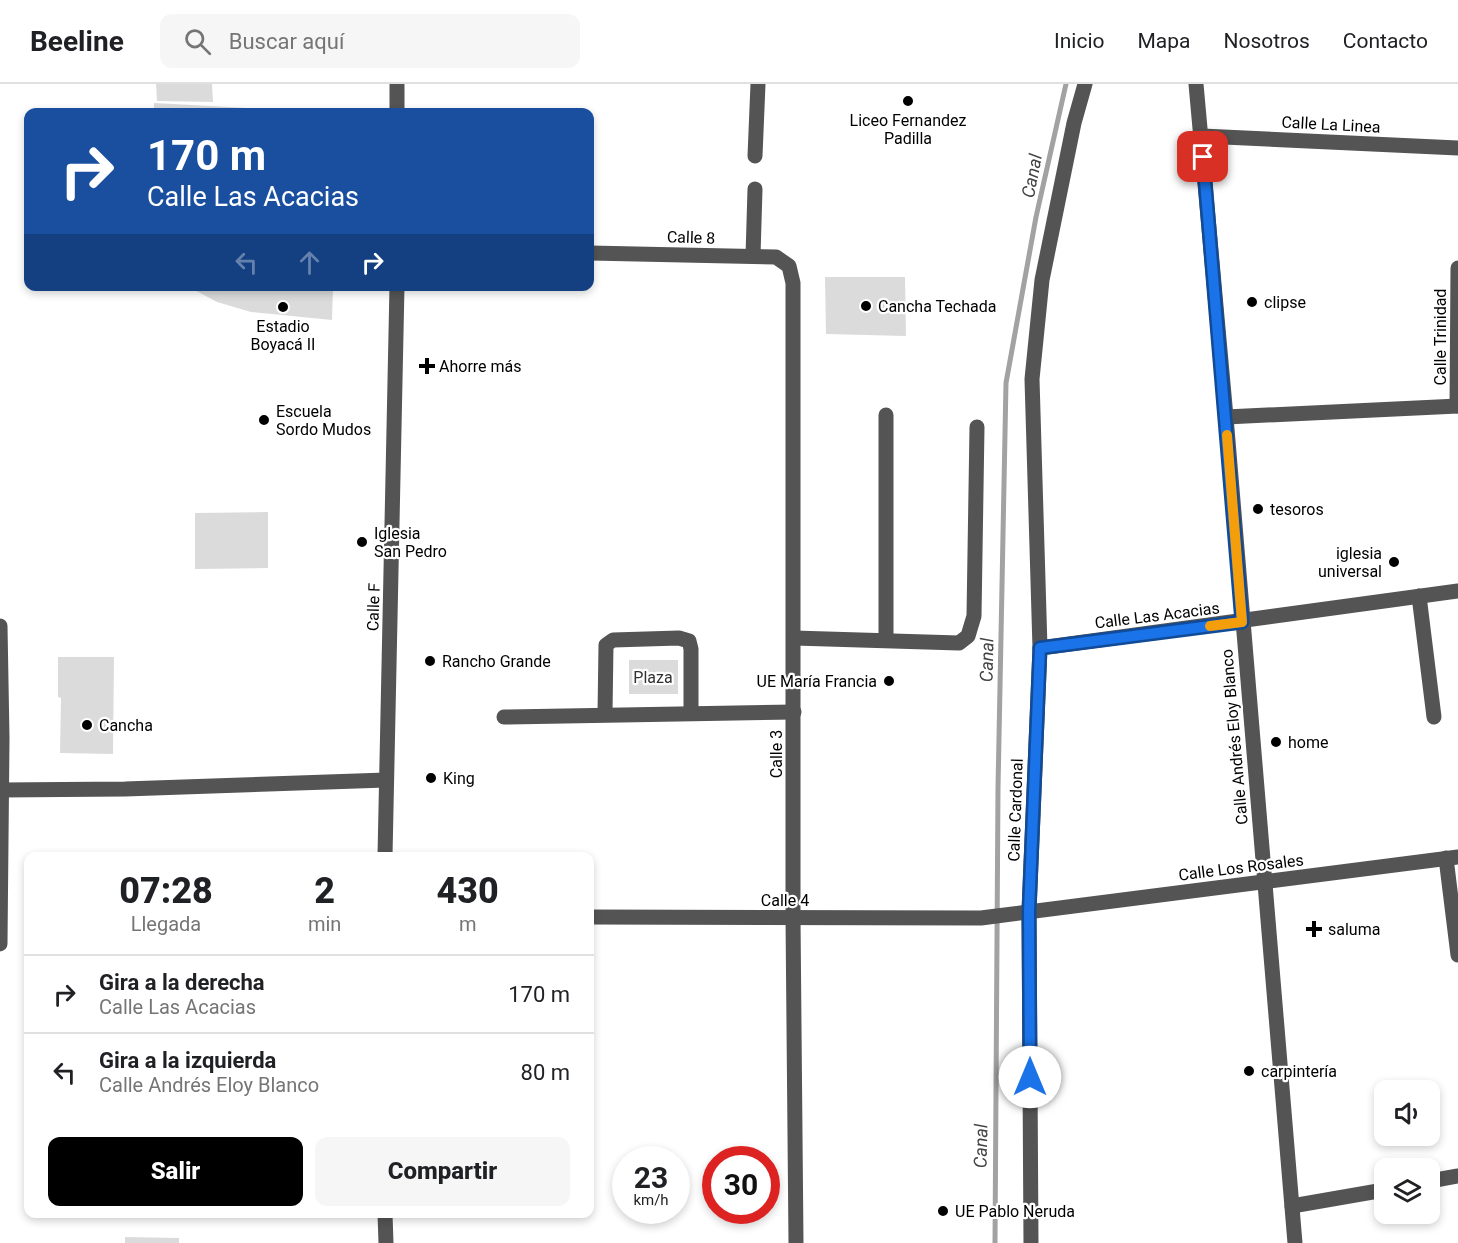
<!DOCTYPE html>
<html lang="es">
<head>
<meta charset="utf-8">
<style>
	body { margin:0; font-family:Roboto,sans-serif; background:#f6f6f6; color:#202124; height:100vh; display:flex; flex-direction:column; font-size:22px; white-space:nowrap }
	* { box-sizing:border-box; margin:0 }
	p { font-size:20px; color:#757577 }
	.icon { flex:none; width:33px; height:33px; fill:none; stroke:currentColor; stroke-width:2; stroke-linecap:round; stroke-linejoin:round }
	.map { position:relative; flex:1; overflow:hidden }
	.details { position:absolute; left:24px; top:768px; width:570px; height:366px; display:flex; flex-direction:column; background:#fff; border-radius:12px; box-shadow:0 3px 9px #0003 }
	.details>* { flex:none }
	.banner { position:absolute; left:24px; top:24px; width:570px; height:183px; border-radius:12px; box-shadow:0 3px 9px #0003; background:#1a4fa0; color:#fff; overflow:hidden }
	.tools { position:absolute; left:1374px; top:996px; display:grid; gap:12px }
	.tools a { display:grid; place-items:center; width:66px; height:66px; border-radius:12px; background:#fff; box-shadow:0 3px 9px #0003; font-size:30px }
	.speed { position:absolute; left:612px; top:1062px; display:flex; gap:12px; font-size:30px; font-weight:700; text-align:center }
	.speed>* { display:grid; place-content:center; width:78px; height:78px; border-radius:50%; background:#fff; box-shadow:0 3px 9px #0003; line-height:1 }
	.speed small { font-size:15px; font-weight:400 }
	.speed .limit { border:9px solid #d22; background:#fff; color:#111 }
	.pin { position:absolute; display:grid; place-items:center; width:51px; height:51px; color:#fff; margin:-26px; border-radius:12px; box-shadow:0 3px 9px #0006 }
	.me { position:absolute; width:66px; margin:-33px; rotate:0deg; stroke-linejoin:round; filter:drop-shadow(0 0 4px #0008) }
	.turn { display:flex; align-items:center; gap:21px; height:126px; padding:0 24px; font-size:27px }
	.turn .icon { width:78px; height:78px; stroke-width:2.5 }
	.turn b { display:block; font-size:42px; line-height:51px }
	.lanes { display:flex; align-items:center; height:57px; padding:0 24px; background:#0003; justify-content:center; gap:30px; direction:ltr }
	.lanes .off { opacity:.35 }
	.eta { display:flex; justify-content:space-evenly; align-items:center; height:102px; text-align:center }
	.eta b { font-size:36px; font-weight:800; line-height:42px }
	.button { display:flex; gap:12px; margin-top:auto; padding:12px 24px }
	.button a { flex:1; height:69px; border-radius:12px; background:#000; color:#fff; font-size:24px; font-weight:800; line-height:69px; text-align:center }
	.button a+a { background:#f6f6f6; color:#202124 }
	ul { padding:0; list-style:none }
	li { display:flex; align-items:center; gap:18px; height:78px; padding:0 24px; border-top:2px solid #e0e0e0 }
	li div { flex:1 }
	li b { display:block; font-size:22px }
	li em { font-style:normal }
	header { display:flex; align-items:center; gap:36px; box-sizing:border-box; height:84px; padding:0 30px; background:#fff; border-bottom:2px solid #e0e0e0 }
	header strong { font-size:28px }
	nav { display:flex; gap:33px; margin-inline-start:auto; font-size:21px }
	.search { width:420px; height:54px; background:#f6f6f6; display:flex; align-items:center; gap:15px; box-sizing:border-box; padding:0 21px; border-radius:12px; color:#757577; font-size:22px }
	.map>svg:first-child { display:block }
	.green { fill:#dbdbdb }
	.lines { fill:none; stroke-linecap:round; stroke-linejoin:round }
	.stream { stroke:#a2a2a2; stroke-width:5 }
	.minor { stroke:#545454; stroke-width:15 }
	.route-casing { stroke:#114b97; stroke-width:15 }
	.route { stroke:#1a73e8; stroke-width:10 }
	.slow { stroke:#f59e0b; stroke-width:10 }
	.poi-dot { fill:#000; stroke:#fff; stroke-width:2 }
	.labels { text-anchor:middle; stroke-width:4.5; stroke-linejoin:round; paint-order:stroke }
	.poi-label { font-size:16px; fill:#000; stroke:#fff; text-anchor:start }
	.street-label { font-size:16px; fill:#000; stroke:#fff }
	.park-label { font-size:16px; fill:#323232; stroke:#fff }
	.water-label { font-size:18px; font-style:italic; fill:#434343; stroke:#fff }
</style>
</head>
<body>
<header>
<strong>Beeline</strong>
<div class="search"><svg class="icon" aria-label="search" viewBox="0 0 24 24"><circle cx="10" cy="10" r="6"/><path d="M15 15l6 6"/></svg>Buscar aquí</div>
<nav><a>Inicio</a><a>Mapa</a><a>Nosotros</a><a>Contacto</a></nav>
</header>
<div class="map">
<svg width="1458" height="1159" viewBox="0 0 1458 1159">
	<rect width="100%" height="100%" fill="#fff"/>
	<g class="green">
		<path d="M 156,0 L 212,0 L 213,18 L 157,17 Z"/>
		<path d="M 154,19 L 318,28 L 154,28 Z"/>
		<path d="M 825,193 L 905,193 L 906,252 L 826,250 Z"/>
		<path d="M 189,203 L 333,203 L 332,236 L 251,228 L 217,218 Z"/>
		<path d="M 268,428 L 268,484 L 195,485 L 195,429 Z"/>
		<path d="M 58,573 L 114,573 L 113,670 L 60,669 L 61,614 L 58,613 Z"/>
		<rect x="629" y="576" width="49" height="34"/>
		<path d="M 125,1153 L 179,1154 L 179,1159 L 125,1159 Z"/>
	</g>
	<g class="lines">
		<path class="stream" d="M 995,1159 L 998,704 L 1006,299 L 1036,133 L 1066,0"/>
		<g class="minor">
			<path d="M 397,0 L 397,28"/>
			<path d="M 1196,0 L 1226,333 L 1295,1159"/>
			<path d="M 1202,52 L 1458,64"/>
			<path d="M 755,72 L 758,0"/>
			<path d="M 590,169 L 776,173 L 789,182 L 793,199 L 793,834 L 796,1159"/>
			<path d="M 753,172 L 755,105"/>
			<path d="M 1457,322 L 1458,184"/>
			<path d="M 1226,333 L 1458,322"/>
			<path d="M 1419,512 L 1434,633"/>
			<path d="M 0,542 L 2,654 L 0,860"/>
			<path d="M 794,554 L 959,559 L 968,552 L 974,532 L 977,343"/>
			<path d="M 886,556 L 886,331"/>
			<path d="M 1040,564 L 1458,507"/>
			<path d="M 605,630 L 606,561 L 613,556 L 679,554 L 689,557 L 691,565 L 691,629"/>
			<path d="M 504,633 L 794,628"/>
			<path d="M 1,706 L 125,705 L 386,696"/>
			<path d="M 385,772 L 397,202"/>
			<path d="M 1446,774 L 1458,871"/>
			<path d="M 590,833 L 981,834 L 1458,773"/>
			<path d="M 1430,1097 L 1458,1092"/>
			<path d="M 1292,1122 L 1384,1106"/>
			<path d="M 385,1130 L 386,1159"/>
			<path d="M 1031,1159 L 1029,827 L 1040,564 L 1032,295 L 1042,196 L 1074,39 L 1085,0"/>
		</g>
	</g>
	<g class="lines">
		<g class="route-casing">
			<path id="route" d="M 1030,993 L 1029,827 L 1040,564 L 1242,538 L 1203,73"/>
		</g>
		<use href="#route" class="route"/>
		<path class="slow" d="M 1210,542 L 1242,538 L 1227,351"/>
	</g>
	<g class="poi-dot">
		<circle cx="908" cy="17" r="6"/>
		<circle cx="1252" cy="218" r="6"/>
		<circle cx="866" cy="222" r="6"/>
		<circle cx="283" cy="223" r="6"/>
		<path d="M424 273h6v6h6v6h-6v6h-6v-6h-6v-6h6z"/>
		<circle cx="264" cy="336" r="6"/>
		<circle cx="1258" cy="425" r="6"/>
		<circle cx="362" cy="458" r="6"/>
		<circle cx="1394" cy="478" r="6"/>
		<circle cx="430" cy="577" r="6"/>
		<circle cx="889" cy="597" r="6"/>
		<circle cx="87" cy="641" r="6"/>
		<circle cx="1276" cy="658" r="6"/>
		<circle cx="431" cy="694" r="6"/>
		<path d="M1311 836h6v6h6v6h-6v6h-6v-6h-6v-6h6z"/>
		<circle cx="1249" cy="987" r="6"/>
		<circle cx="943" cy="1127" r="6"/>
	</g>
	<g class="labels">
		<g class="poi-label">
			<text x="908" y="42" text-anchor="middle">Liceo Fernandez<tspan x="908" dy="18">Padilla</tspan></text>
			<text x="1264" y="224">clipse</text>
			<text x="878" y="228">Cancha Techada</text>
			<text x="283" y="248" text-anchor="middle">Estadio<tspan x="283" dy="18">Boyacá II</tspan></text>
			<text x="439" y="288">Ahorre más</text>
			<text x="276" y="333">Escuela<tspan x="276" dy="18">Sordo Mudos</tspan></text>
			<text x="1270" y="431">tesoros</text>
			<text x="374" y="455">Iglesia<tspan x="374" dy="18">San Pedro</tspan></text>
			<text x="1382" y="475" text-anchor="end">iglesia<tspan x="1382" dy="18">universal</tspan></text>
			<text x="442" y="583">Rancho Grande</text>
			<text x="877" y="603" text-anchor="end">UE María Francia</text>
			<text x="99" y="647">Cancha</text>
			<text x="1288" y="664">home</text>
			<text x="443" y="700">King</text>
			<text x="1328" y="851">saluma</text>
			<text x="1261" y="993">carpintería</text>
			<text x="955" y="1133">UE Pablo Neruda</text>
		</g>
		<g class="street-label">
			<text transform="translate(1331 40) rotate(3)" y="6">Calle La Linea</text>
			<text transform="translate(691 153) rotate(2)" y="6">Calle 8</text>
			<text transform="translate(1440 253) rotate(-90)" y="6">Calle Trinidad</text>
			<text transform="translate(373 523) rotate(-88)" y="6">Calle F</text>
			<text transform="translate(1157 531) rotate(-7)" y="6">Calle Las Acacias</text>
			<text transform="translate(1234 653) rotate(-95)" y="6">Calle Andrés Eloy Blanco</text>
			<text transform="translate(776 670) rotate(-90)" y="6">Calle 3</text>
			<text transform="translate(1015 726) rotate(-88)" y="6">Calle Cardonal</text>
			<text transform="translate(1241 783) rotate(-7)" y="6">Calle Los Rosales</text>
			<text x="785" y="822">Calle 4</text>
		</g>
		<g class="park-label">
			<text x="653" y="599">Plaza</text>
		</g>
		<g class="water-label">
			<text transform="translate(1032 92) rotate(-79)" y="6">Canal</text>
			<text transform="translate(987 576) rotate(-89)" y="6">Canal</text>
			<text transform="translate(981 1062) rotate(-89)" y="6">Canal</text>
		</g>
	</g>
</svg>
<div class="tools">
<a><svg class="icon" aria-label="sound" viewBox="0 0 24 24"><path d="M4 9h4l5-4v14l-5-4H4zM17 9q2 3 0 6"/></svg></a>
<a><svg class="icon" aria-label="layers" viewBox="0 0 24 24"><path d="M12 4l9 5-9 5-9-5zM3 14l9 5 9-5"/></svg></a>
</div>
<div class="speed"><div>23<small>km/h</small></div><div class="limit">30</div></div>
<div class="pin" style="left:1203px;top:73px;background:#d93025"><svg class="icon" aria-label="arrive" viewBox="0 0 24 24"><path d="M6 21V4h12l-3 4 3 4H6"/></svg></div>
<svg class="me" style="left:1030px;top:993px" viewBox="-20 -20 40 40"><circle r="19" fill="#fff"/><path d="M0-13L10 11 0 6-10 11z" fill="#1a73e8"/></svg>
<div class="banner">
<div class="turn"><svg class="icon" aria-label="right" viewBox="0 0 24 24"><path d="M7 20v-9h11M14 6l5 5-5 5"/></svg><div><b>170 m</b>Calle Las Acacias</div></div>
<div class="lanes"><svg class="icon off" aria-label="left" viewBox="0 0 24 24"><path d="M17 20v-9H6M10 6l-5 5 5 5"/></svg><svg class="icon off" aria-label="ahead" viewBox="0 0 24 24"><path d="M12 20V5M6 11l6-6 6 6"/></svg><svg class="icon" aria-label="right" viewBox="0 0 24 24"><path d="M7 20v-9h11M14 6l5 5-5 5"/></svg></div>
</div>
<section class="details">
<div class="eta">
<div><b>07:28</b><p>Llegada</p></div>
<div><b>2</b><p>min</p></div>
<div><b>430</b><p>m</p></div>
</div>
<ul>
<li><svg class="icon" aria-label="right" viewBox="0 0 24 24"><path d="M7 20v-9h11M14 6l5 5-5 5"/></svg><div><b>Gira a la derecha</b><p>Calle Las Acacias</p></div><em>170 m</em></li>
<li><svg class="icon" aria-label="left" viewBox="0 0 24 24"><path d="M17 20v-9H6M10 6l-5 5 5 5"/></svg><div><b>Gira a la izquierda</b><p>Calle Andrés Eloy Blanco</p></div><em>80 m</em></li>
</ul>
<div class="button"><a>Salir</a><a>Compartir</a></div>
</section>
</div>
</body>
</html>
